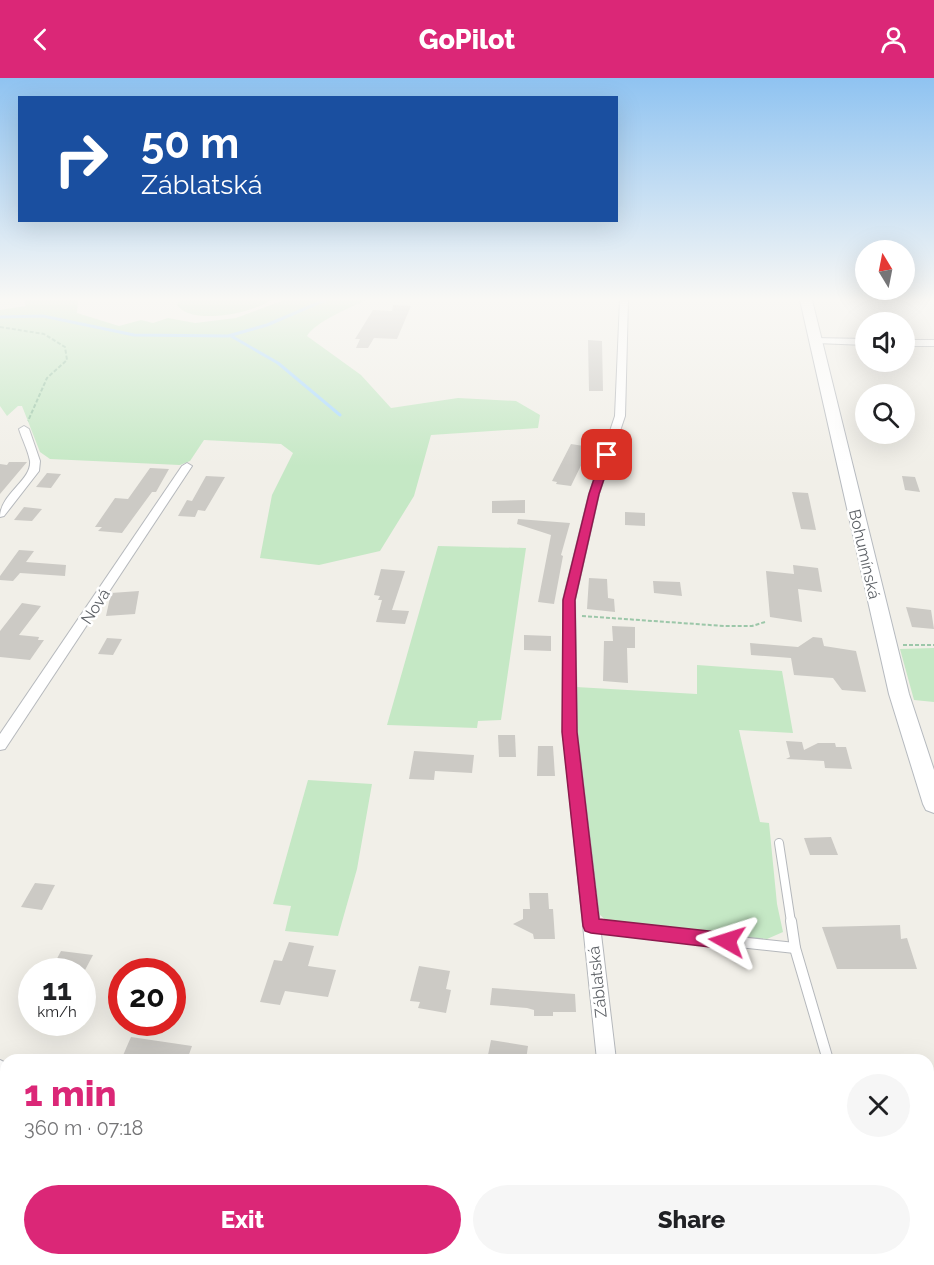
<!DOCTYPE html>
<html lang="en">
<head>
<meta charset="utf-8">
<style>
	body { margin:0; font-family:Raleway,sans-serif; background:#f6f6f6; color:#202124; height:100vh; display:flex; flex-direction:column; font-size:22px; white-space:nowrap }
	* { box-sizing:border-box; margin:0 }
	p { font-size:20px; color:#757577 }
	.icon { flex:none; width:33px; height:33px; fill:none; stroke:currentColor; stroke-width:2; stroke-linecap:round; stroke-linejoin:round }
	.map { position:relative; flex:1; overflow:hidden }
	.panel { position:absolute; left:0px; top:976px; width:934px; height:212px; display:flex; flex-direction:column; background:#fff; border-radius:18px 18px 0 0; box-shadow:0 6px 24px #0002 }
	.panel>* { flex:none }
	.banner { position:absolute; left:18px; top:18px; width:600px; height:126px; border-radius:0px; box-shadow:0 6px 24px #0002; background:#1a4fa0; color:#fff; overflow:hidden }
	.needle { width:39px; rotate:350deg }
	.tools { position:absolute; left:855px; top:162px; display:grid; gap:12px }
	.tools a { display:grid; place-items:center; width:60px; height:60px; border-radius:50%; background:#fff; box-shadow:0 6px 24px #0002; font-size:30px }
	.speed { position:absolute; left:18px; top:880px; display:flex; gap:12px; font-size:30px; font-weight:700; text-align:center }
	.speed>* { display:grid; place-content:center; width:78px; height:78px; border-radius:50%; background:#fff; box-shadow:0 6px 24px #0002; line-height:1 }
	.speed small { font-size:15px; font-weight:400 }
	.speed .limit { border:9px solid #d22; background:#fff; color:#111 }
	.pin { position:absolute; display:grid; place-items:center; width:51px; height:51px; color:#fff; margin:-26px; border-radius:12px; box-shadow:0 3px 9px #0006 }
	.me { position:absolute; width:66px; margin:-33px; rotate:276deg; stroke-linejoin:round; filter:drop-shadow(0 0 4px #0008) }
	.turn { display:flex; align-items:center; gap:21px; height:126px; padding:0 24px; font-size:27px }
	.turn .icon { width:78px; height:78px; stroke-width:2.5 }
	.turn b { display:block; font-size:42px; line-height:51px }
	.round { display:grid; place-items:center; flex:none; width:63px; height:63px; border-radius:32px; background:#f6f6f6 }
	.head { display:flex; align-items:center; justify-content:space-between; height:102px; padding:0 24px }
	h1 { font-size:36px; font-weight:800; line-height:45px; color:#db2777 }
	.button { display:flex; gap:12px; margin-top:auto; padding:12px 24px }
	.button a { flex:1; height:69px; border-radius:36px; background:#db2777; color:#fff; font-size:24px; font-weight:800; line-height:69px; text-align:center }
	.button a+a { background:#f6f6f6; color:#202124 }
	header { display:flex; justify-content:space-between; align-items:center; height:78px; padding:0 24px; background:#db2777; color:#fff; font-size:27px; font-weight:800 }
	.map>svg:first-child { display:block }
	.green { fill:#c5e8c5 }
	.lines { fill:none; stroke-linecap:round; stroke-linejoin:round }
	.stream { stroke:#aadaff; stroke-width:3 }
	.building { fill:#cccac5 }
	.lane-far1-casing { stroke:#b5b8bc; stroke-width:10 }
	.lane-casing { stroke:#b5b8bc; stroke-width:12 }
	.street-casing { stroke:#b5b8bc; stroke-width:2 }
	.secondary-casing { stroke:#b6babf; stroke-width:2 }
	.path { stroke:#9cc7a9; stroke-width:2; stroke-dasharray:4 2; stroke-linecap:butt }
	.lane-far1 { stroke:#fff; stroke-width:8 }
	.lane { stroke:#fff; stroke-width:10 }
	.street { fill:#fff; fill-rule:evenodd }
	.secondary { fill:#fff; fill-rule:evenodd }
	.route { fill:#db2777; stroke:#8e194d; stroke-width:1.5 }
	.labels { text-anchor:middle; stroke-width:5; stroke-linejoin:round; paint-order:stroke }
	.street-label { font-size:16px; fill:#5f6368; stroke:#fff }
</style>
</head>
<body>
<header><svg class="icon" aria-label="back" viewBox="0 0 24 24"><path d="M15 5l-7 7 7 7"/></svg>GoPilot<svg class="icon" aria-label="person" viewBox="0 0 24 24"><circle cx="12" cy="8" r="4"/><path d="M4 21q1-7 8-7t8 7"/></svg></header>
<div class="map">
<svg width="934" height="1187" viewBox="0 0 934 1187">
	<rect width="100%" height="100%" fill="#f1efe8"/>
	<g class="green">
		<path d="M 24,222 L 78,222 L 77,235 L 119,248 L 141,242 L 153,245 L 168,240 L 195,245 L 236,240 L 284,222 L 366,222 C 351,229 315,244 307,258 L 361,297 L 391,330 L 458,320 L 516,323 L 540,337 L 538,350 L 431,357 L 414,418 L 380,473 L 319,487 L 260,480 L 272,417 L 293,375 L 281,366 L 204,362 L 190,383 L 180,387 L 50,381 L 40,374 L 22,328 L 18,328 L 7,338 L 0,328 L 0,232 L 26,228 Z"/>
		<path d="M 181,222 L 271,222 C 253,235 191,248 177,227 Z"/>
		<path d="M 438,468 L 526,470 L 501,642 L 478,643 L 477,650 L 387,647 Z"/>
		<path d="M 934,570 L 934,624 L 914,622 L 900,571 Z"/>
		<path d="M 697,587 L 782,593 L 793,655 L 739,652 L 760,744 L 769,745 L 777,826 L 783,854 L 767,861 L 609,845 L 599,836 L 579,689 L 576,609 L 697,616 Z"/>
		<path d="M 308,702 L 372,706 L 357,791 L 338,858 L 285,853 L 291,828 L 273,826 Z"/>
	</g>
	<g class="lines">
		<g class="stream">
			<path d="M 0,239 L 43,238 L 134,257 L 228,258 L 267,247 L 325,222"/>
			<path d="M 231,258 L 278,285 L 340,337"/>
		</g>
	</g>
	<g class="building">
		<path d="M 393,227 L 411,228 L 397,261 L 374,260 L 368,270 L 356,270 L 360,261 L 355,261 L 373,232 L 392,233 Z"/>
		<path d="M 588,262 L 602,263 L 603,313 L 589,313 Z"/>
		<path d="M 571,366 L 590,369 L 571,408 L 556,406 L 557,404 L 552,403 Z"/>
		<path d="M 9,384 L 27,384 L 0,416 L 0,386 L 7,387 Z"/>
		<path d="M 150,390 L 169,391 L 156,414 L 152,414 L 122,455 L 98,453 L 102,449 L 95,449 L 115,420 L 128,421 Z"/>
		<path d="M 47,395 L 61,396 L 51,410 L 36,409 Z"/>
		<path d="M 206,398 L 225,399 L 205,433 L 198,432 L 195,439 L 178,438 L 187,422 L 192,423 Z"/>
		<path d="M 902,398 L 915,399 L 920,414 L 905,412 Z"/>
		<path d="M 792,414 L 808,415 L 816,452 L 801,451 Z"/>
		<path d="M 525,422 L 525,435 L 492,435 L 492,423 Z"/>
		<path d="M 24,429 L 42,431 L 32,443 L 14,442 Z"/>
		<path d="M 625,434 L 645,435 L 645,448 L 625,447 Z"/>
		<path d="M 518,441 L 570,445 L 561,477 L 563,478 L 554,526 L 538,524 L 551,457 L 517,446 Z"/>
		<path d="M 19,472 L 34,473 L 26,484 L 66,487 L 65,498 L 20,495 L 13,503 L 0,502 L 0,498 Z"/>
		<path d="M 793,487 L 818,490 L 822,514 L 798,511 L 802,544 L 770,539 L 766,493 L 794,496 Z"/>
		<path d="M 381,491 L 405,493 L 392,532 L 409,533 L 405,546 L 376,544 L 382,522 L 378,522 L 380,518 L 374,517 Z"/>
		<path d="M 589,500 L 607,501 L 608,520 L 614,521 L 615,534 L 587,531 Z"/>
		<path d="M 653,503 L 680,504 L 682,518 L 654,515 Z"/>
		<path d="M 139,513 L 135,536 L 106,538 L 111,515 Z"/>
		<path d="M 22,525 L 41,528 L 19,557 L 39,559 L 38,562 L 44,562 L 30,582 L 0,579 L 0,553 Z"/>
		<path d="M 906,529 L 931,532 L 934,551 L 912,549 Z"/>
		<path d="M 612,548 L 635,549 L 635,570 L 627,570 L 628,605 L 603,603 L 604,563 L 613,563 Z"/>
		<path d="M 524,557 L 551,558 L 551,573 L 524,572 Z"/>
		<path d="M 813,559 L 822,560 L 824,568 L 856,573 L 866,614 L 842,612 L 833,600 L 794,597 L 791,580 L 751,577 L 750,565 L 798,569 Z"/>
		<path d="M 107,560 L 122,561 L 113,577 L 98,576 Z"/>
		<path d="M 498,657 L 515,657 L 516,679 L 499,679 Z"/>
		<path d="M 786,663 L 802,664 L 804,672 L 818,665 L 835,665 L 836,669 L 846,669 L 852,691 L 825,690 L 824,683 L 786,681 L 790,679 Z"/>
		<path d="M 538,668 L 553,668 L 555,698 L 537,698 Z"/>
		<path d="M 414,673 L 474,677 L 472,695 L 435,693 L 434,702 L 409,701 Z"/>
		<path d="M 831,759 L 838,777 L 810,777 L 804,760 Z"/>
		<path d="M 35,805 L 55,807 L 42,832 L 21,829 Z"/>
		<path d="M 529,815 L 548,815 L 549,831 L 553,831 L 555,861 L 534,861 L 533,856 L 513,846 L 523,841 L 523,831 L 530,831 Z"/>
		<path d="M 900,847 L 901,861 L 907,860 L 917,891 L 837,891 L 822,849 Z"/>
		<path d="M 289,864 L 314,868 L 308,888 L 336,892 L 328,919 L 285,913 L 280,927 L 260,924 L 274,882 L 282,883 Z"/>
		<path d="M 61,873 L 93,877 L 84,894 L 50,894 Z"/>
		<path d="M 419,888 L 450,893 L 446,911 L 451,912 L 446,935 L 418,930 L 420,924 L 410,923 Z"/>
		<path d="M 492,910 L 575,916 L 576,934 L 553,934 L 553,938 L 534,938 L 534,932 L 527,930 L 490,927 Z"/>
		<path d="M 131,959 L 192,968 L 187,982 L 121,982 Z"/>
		<path d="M 491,962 L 528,968 L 526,982 L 487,982 Z"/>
	</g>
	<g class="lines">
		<g class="lane-far1-casing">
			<path id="lane-far1" d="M 779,765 L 791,844"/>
		</g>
		<g class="lane-casing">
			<g id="lane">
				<path d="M 791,843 L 795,870 L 828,982"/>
				<path d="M 591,848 L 795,870"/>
				<path d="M 928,1089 L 934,1089"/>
				<path d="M 874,1182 L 875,1187"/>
			</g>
		</g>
		<g class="street-casing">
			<g id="street">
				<path d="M 620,222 L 628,222 L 625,338 L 599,416 L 575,522 L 577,654 L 616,982 L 597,982 L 563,654 L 563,522 L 589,416 L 615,338 Z"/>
				<path d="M 813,260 L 866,261 L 866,267 L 816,265 L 813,264 Z"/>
				<rect x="904" y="262" width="30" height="6"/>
				<path d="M 24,348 L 29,351 L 40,383 L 39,393 L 4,438 L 0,439 C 0,416 32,402 30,383 C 28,372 22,361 19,351 Z"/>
				<path d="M 187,385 L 192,388 L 5,671 L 0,672 L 0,656 L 182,388 Z"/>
				<path d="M 0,982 L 6,985 L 6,1009 L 0,1006 Z"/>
				<path d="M 143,1182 L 168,1182 L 170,1187 L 145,1187 Z"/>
				<path d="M 606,1182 L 628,1182 L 629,1187 L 607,1187 Z"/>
			</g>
		</g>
		<g class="secondary-casing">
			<path id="secondary" d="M 800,222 L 812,222 L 909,616 L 934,692 L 934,735 L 926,732 L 923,726 L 889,616 Z"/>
		</g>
		<g class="path">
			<path d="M 0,249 L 44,256 L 65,269 L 67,282 L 47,300 L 28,343"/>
			<path d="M 582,538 L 724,548 L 752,548 L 765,544"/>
			<path d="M 903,567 L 934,567"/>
		</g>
		<use href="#lane-far1" class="lane-far1"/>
		<use href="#lane" class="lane"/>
		<use href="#street" class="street"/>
		<use href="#secondary" class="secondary"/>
	</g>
	<linearGradient id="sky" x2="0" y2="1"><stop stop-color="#8fc3f1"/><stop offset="0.57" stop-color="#f9f8f5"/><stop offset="1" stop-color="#f9f8f5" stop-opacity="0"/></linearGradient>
	<rect width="934" height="388" fill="url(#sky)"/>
	<path class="route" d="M 607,374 L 612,377 L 599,416 L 575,522 L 577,654 L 599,841 L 727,855 L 734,857 L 736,863 L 734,868 L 727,871 L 591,855 L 585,853 L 583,848 L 562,654 L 563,522 L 589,416 L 602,377 Z"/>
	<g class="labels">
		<g class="street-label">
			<text transform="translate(865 476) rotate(77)" y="6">Bohumínská</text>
			<text transform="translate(95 528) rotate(-57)" y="6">Nová</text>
			<text transform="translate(597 904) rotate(-96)" y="6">Záblatská</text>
		</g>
	</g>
</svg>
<div class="tools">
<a><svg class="needle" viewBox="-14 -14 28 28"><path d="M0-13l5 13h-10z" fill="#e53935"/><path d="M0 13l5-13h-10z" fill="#757577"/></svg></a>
<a><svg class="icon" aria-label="sound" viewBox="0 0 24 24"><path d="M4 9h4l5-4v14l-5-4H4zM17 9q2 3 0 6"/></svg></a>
<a><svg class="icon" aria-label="search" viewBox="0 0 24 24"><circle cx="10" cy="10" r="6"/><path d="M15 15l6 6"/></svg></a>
</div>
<div class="speed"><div>11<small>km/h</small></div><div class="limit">20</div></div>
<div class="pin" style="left:607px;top:377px;background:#d93025"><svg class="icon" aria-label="arrive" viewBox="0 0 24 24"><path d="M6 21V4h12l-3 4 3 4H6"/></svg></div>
<svg class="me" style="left:727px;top:863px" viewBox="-20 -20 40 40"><path d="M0-17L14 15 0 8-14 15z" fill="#db2777" stroke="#fff" stroke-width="4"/></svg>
<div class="banner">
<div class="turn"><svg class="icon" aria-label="right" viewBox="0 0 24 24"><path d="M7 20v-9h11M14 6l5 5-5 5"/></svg><div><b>50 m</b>Záblatská</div></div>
</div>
<section class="panel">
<div class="head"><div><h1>1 min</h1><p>360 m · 07:18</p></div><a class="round"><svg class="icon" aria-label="close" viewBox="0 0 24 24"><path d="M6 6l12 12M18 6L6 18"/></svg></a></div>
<div class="button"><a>Exit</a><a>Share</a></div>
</section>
</div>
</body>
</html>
